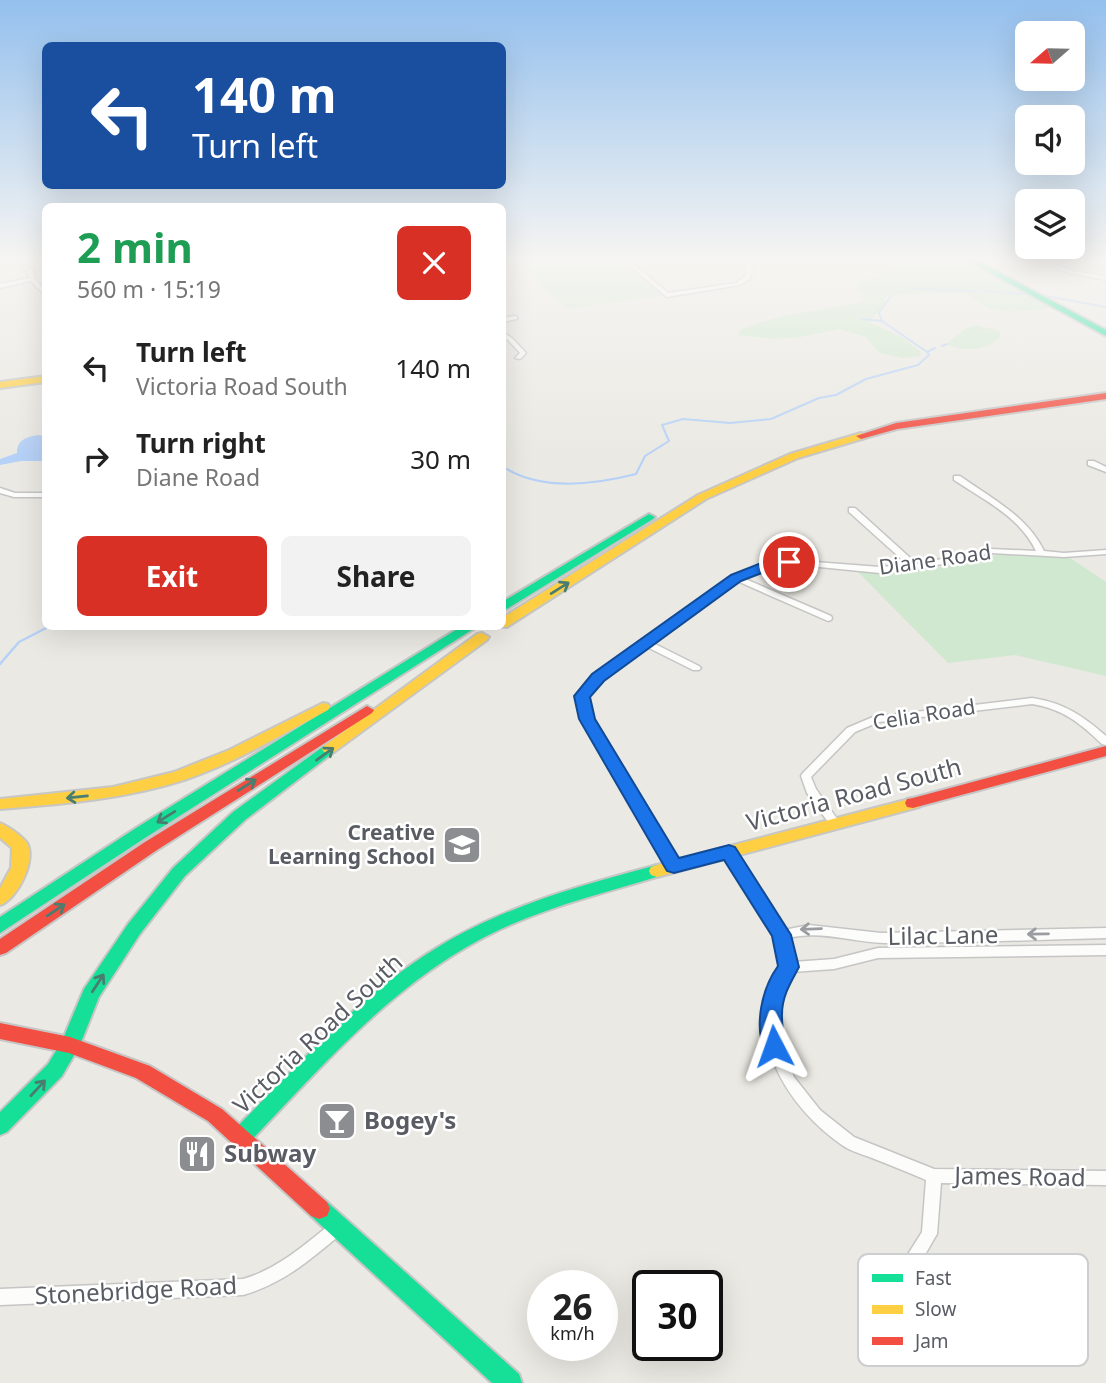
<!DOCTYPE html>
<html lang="en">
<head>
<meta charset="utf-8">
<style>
	body { margin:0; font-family:"Noto Sans",sans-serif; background:#f2f2f2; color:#222; height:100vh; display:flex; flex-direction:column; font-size:26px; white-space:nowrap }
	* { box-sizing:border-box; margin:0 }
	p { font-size:23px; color:#767676 }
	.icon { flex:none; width:38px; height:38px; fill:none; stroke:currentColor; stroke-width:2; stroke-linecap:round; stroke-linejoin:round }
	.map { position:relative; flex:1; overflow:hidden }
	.panel { position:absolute; left:42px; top:203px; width:464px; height:427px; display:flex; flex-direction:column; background:#fff; border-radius:10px; box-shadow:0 7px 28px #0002 }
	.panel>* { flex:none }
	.banner { position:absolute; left:42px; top:42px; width:464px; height:147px; border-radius:10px; box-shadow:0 7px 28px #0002; background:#1a4fa0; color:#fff; overflow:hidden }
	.needle { width:46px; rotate:250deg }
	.fabs { position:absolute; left:1015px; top:21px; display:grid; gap:14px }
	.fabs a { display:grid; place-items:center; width:70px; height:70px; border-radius:10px; background:#fff; box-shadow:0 7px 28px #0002; font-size:35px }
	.speed { position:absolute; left:527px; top:1270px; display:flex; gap:14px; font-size:35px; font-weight:700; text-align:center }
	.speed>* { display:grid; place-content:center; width:91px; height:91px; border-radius:50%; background:#fff; box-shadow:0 7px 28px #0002; line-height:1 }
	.speed small { font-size:18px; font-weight:400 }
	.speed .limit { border:4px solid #111; border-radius:10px; background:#fff; color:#111 }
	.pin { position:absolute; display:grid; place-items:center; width:60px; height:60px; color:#fff; margin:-30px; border:4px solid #fff; border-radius:50%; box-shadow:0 2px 7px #0007 }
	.me { position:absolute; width:77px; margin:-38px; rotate:356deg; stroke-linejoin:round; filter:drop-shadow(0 0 5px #0008) }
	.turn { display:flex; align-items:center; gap:24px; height:147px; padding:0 35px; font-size:32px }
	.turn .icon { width:91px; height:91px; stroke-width:2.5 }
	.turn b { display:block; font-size:49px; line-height:60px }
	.round { display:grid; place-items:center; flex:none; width:74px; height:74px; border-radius:10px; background:#f2f2f2 }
	.summary { display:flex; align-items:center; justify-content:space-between; height:119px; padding:0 35px }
	h1 { font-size:42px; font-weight:700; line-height:52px; color:#1e9e55 }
	.action { display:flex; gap:14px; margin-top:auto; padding:14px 35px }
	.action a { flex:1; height:80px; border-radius:10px; background:#d93025; color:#fff; font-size:28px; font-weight:700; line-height:80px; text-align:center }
	.action a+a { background:#f2f2f2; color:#222 }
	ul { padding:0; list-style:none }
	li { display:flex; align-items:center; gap:21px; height:91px; padding:0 35px }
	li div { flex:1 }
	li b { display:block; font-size:26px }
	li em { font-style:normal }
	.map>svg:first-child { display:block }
	.green { fill:#d0e8d0 }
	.water { fill:#b6d1f7 }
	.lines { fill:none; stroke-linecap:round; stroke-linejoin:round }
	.stream-far1 { stroke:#b6d1f7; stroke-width:2 }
	.stream { stroke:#b6d1f7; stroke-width:2.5 }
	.street-casing { stroke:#c6c5c5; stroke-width:3 }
	.fast-casing { stroke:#c6c6c6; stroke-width:4 }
	.slow-casing { stroke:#c6c6c6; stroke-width:4 }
	.jam-casing { stroke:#c6c6c6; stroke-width:4 }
	.street { fill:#fcfcfb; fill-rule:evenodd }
	.fast { fill:#16e098; fill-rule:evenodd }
	.slow { fill:#ffcf43; fill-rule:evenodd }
	.jam { fill:#f24e42; fill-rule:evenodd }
	.oneway { stroke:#487d70 }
	.oneway2 { stroke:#9a9ca0 }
	.route { fill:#1a73e8; stroke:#114b97; stroke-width:2 }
	.labels { text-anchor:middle; stroke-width:5; stroke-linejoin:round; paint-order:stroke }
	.street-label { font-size:21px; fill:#595c63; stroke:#fff }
	.poi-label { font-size:21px; font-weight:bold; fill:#595c63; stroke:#fff; text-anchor:end }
	.near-street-label { font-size:24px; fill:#595c63; stroke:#fff }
	.near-poi-label { font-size:24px; font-weight:bold; fill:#595c63; stroke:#fff; text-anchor:start }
	.key { fill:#fff; stroke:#cdced0; stroke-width:2 }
	.key-label { font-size:19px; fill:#595c63 }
</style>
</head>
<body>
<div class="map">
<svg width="1106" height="1383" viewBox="0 0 1106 1383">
	<rect width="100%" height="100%" fill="#eae9e3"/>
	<g class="green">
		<path d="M 517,261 L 623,261 L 661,293 L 667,295 L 566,309 Z"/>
		<path d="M 968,261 L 1053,307 C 1034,310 1011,314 992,309 C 983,307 976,298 968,295 C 953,291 901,294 885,297 L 886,303 L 869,322 L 902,337 L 921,352 L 920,356 L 903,358 L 879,353 L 866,337 L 839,329 L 800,337 L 774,339 L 738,335 L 740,330 C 779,312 823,311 865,302 L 861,291 L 855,287 C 862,278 874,276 884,278 L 873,273 L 919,263 Z"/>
		<path d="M 976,325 L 1000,331 L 1000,337 C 986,351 965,352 947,344 L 966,328 Z"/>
		<path d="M 1002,554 L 1070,558 L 1106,582 L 1106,676 L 1015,655 L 948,663 L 858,572 L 916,572 Z"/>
	</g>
	<path class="water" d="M 38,435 L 45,436 L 45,461 L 21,461 L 0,465 L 0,459 L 17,453 C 17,440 26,437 38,435 Z"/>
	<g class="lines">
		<g class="stream-far1">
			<path d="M 915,289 L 978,291"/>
			<path d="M 986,291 L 1024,294"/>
			<path d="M 1040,295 L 1106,307"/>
			<path d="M 862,319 L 882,321 L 927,352"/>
			<path d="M 882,321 L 879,312 L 891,296"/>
			<path d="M 942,346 L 947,344"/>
			<path d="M 927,352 L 935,348"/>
			<path d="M 502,466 C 540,492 593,485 636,474 L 645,456 L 669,441 L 662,425 L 683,419 L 730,423 L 771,419 L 819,398 L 836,395 L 866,379 L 918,365 L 929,355 L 927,352"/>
		</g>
		<path class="stream" d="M 0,664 L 19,642 L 50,626"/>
		<g class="street-casing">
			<g id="street">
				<path d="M 624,261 L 630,261 L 668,293 L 736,283 L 745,277 L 747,266 L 731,261 L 749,263 L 752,261 L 759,261 L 753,266 L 750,279 L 740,285 L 667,297 Z"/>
				<path d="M 1040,261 L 1048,261 L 1072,271 L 1106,276 L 1106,280 L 1069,273 Z"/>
				<path d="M 30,268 L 33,270 L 35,279 L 46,291 L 46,297 L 31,281 L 0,288 L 0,284 L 29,278 L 27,270 Z"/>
				<path d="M 515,316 L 517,317 L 517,319 L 502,322 L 502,318 Z"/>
				<path d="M 502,332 L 512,338 L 526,353 L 520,359 L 515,358 L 520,353 L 508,340 L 502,337 Z"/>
				<path d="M 1088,461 L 1094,461 L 1106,467 L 1106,472 L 1088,465 Z"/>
				<path d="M 954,476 L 960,476 C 991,498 1027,516 1044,551 L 1064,553 L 1106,550 L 1106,554 L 1064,557 L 991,553 L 915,570 L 880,573 L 789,564 L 771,567 L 743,578 L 831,616 L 832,618 L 831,620 L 828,621 L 737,581 L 653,643 L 699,666 L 701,668 L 699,670 L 693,670 L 647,647 L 601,680 L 587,696 L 592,719 L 680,867 L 678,870 L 674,871 L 670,870 L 582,719 L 577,696 L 579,694 L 595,676 L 733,576 L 766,563 L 789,560 L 880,567 L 908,565 L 849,512 L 849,508 L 855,508 L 917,564 L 991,549 L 1036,551 C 1020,517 984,500 954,480 Z"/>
				<path d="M 0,488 L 15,493 L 46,493 L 46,497 L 14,497 L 0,493 Z"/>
				<path d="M 1032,698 C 1064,703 1082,715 1106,736 L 1106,745 L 1102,744 C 1080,723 1063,709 1032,704 L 879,722 L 855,732 L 811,777 L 816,789 L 840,823 L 839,826 L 831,826 L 807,793 L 801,776 L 802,774 L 847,728 L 873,717 Z"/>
				<path d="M 728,848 L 732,849 L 784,930 L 809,925 L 881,933 L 1106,928 L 1106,938 C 1032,940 958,943 884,943 C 851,942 821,930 788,938 L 793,962 L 834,959 L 878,948 L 1106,945 L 1106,955 L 878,958 L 834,969 L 792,972 L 785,982 L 777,1012 L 781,1046 L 794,1077 L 820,1110 L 854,1137 L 934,1169 L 1106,1171 L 1106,1185 L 941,1183 L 937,1234 L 934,1239 L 905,1290 L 899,1292 L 893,1290 L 891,1284 L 893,1278 L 922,1232 L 926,1180 C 908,1172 890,1165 872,1158 C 862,1154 850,1151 842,1145 C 786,1106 739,1031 782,966 L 775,936 L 722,852 L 724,849 Z"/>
				<path d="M 337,1221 L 342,1223 L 345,1228 L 342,1233 C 310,1260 284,1283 243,1295 L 0,1305 L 0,1289 L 243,1279 C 278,1269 304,1245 332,1223 Z"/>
			</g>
		</g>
		<g class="fast-casing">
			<g id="fast">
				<path d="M 968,261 L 978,261 L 1106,330 L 1106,336 Z"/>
				<path d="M 649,514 L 655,517 L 653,519 L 502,612 L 502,602 Z"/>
				<path d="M 462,626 L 478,626 L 148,836 L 0,933 L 0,917 L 136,828 Z"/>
				<path d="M 329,744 L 334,746 L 336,749 L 334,752 L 245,820 L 185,876 L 140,934 L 99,997 L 80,1045 L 62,1076 L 7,1132 L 0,1135 L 0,1112 L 48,1064 L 62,1041 L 84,989 L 128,924 L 173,868 L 233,812 L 324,746 Z"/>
				<path d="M 657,865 L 663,867 L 665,871 L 663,875 C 608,892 553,905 501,929 C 398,977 324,1064 247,1145 L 240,1147 L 233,1145 L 230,1138 L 233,1131 C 297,1066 359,995 438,947 C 505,906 582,885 657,865 Z"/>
				<path d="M 319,1199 L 327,1202 L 519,1374 L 522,1383 L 492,1383 L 311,1216 L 308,1209 L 311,1202 Z"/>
			</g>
		</g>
		<g class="slow-casing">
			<g id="slow">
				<path d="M 46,376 L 46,382 L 0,388 L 0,382 Z"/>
				<path d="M 861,433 L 866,436 L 865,438 L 798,458 L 706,499 L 507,627 L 497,626 L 502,626 L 502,618 L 698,495 L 790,454 Z"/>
				<path d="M 482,633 L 489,637 L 487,640 L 334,752 L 324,752 L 322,749 L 324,746 L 477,634 Z"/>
				<path d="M 323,703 L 328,704 L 330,707 L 328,710 C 281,735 235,763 184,780 C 125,799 62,804 0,809 L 0,799 L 113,787 L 174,772 L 229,750 Z"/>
				<path d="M 913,798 L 919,799 L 921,803 L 919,807 L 657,877 L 651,875 L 649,871 L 651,867 L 657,865 Z"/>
				<path d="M 0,823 C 8,826 22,836 27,843 C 37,860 17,900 0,905 L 0,888 L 11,868 L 12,848 L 0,838 Z"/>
			</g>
		</g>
		<g class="jam-casing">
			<g id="jam">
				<path d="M 1106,393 L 1106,399 L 897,429 L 861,439 L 856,436 L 896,423 Z"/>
				<path d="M 367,706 L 374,710 L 372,713 L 157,850 L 6,953 L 0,955 L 0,939 L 145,842 Z"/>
				<path d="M 1106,746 L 1106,756 L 913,808 L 907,807 L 905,803 L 907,799 L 913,798 Z"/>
				<path d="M 0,1023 L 70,1037 L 150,1066 L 222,1109 L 327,1202 L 330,1209 L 327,1216 L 319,1219 L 311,1216 L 208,1121 L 136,1078 L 69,1053 L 0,1039 Z"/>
			</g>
		</g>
		<use href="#street" class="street"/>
		<use href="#fast" class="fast"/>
		<use href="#slow" class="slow"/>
		<use href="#jam" class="jam"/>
	</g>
	<defs><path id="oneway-shaft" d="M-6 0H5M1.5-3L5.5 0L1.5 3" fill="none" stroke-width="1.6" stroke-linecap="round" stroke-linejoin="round" transform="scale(1.75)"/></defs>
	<g class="oneway">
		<use href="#oneway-shaft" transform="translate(560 588) rotate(-32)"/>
		<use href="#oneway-shaft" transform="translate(325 754) rotate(-36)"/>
		<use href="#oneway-shaft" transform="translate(247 785) rotate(-32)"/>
		<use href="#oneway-shaft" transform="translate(77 797) rotate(174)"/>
		<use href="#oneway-shaft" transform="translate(166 817) rotate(148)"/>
		<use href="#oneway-shaft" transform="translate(56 910) rotate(-34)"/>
		<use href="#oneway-shaft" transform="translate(98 983) rotate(-57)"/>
		<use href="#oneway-shaft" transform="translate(38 1088) rotate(-47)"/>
	</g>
	<g class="oneway2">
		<use href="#oneway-shaft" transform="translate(811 929) rotate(178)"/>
		<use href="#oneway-shaft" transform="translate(1038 934) rotate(179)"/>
	</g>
	<linearGradient id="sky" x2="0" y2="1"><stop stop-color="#94c0ee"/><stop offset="0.57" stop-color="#f6f5f2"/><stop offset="1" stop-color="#f6f5f2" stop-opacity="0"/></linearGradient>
	<rect width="1106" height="455" fill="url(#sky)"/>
	<path class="route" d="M 789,558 L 796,562 L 794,565 L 772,569 L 741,581 L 604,681 L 590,697 L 595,719 L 679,858 L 729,845 L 735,847 L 791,935 L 799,967 C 791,982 782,996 782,1014 C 781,1027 787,1040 781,1053 L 774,1055 L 766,1053 C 753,1027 762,988 778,966 L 772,936 L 724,860 L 674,873 L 667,871 L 579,719 L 574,696 L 592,674 L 731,575 L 764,562 Z"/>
	<defs>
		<g id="school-square" transform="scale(2.0125)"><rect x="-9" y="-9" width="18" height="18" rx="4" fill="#8c8d90" stroke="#fff"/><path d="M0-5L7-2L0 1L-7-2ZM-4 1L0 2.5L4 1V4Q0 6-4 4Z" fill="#fff"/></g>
		<g id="bar-square" transform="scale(2.0125)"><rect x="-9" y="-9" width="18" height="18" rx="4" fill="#8c8d90" stroke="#fff"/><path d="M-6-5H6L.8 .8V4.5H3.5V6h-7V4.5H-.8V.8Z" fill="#fff"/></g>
		<g id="restaurant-square" transform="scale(2.0125)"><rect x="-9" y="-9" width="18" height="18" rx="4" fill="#8c8d90" stroke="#fff"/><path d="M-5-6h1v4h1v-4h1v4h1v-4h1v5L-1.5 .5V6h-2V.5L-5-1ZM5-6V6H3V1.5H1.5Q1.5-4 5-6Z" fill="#fff"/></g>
	</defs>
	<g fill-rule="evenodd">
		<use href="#school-square" x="462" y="845"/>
		<use href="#bar-square" x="337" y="1121"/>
		<use href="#restaurant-square" x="197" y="1154"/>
	</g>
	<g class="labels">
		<g class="street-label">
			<text transform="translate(935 560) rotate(-8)" y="7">Diane Road</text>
			<text transform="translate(924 715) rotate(-9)" y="7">Celia Road</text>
		</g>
		<g class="poi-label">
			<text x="435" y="840">Creative<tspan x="435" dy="24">Learning School</tspan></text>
		</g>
		<g class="near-street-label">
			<text transform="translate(854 795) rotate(-15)" y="8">Victoria Road South</text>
			<text transform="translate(943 936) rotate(-1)" y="8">Lilac Lane</text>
			<text transform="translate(318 1034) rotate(-43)" y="8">Victoria Road South</text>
			<text transform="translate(1020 1177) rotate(1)" y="8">James Road</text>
			<text transform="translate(136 1291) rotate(-3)" y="8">Stonebridge Road</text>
		</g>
		<g class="near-poi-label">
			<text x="364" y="1129">Bogey's</text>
			<text x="224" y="1162">Subway</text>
		</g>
	</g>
	<rect x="858" y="1254" width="230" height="112" rx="10" class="key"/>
	<rect x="872" y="1274" width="31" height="8" fill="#16e098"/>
	<rect x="872" y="1305" width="31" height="9" fill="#ffcf43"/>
	<rect x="872" y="1337" width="31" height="8" fill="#f24e42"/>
	<g class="key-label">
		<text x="915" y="1285">Fast</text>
		<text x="915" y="1316">Slow</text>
		<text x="915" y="1348">Jam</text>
	</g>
</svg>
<div class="fabs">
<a><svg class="needle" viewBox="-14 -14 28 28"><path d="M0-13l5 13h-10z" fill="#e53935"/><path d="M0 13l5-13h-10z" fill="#767676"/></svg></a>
<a><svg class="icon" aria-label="sound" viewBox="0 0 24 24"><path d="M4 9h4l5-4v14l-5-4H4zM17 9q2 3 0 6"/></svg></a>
<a><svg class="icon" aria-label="layers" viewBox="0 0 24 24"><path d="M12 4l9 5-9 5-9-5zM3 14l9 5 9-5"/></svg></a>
</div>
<div class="speed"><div>26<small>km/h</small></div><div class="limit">30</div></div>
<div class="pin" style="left:789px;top:562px;background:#d93025"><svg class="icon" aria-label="arrive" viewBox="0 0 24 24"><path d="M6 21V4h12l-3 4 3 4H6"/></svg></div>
<svg class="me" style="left:774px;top:1046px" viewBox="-20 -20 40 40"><path d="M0-17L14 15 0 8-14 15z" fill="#1a73e8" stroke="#fff" stroke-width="4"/></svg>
<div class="banner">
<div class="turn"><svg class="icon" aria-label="left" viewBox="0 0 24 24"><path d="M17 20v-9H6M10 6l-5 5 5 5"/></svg><div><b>140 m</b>Turn left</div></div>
</div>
<section class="panel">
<div class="summary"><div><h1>2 min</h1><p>560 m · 15:19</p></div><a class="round" style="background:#d93025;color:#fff"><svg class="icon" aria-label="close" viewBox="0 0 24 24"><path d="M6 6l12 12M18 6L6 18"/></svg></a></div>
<ul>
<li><svg class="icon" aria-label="left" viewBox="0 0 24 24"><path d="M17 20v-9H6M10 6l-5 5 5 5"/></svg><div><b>Turn left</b><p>Victoria Road South</p></div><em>140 m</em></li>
<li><svg class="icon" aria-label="right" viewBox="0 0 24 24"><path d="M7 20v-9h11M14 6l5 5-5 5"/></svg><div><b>Turn right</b><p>Diane Road</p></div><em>30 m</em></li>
</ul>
<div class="action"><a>Exit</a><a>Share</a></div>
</section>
</div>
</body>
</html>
